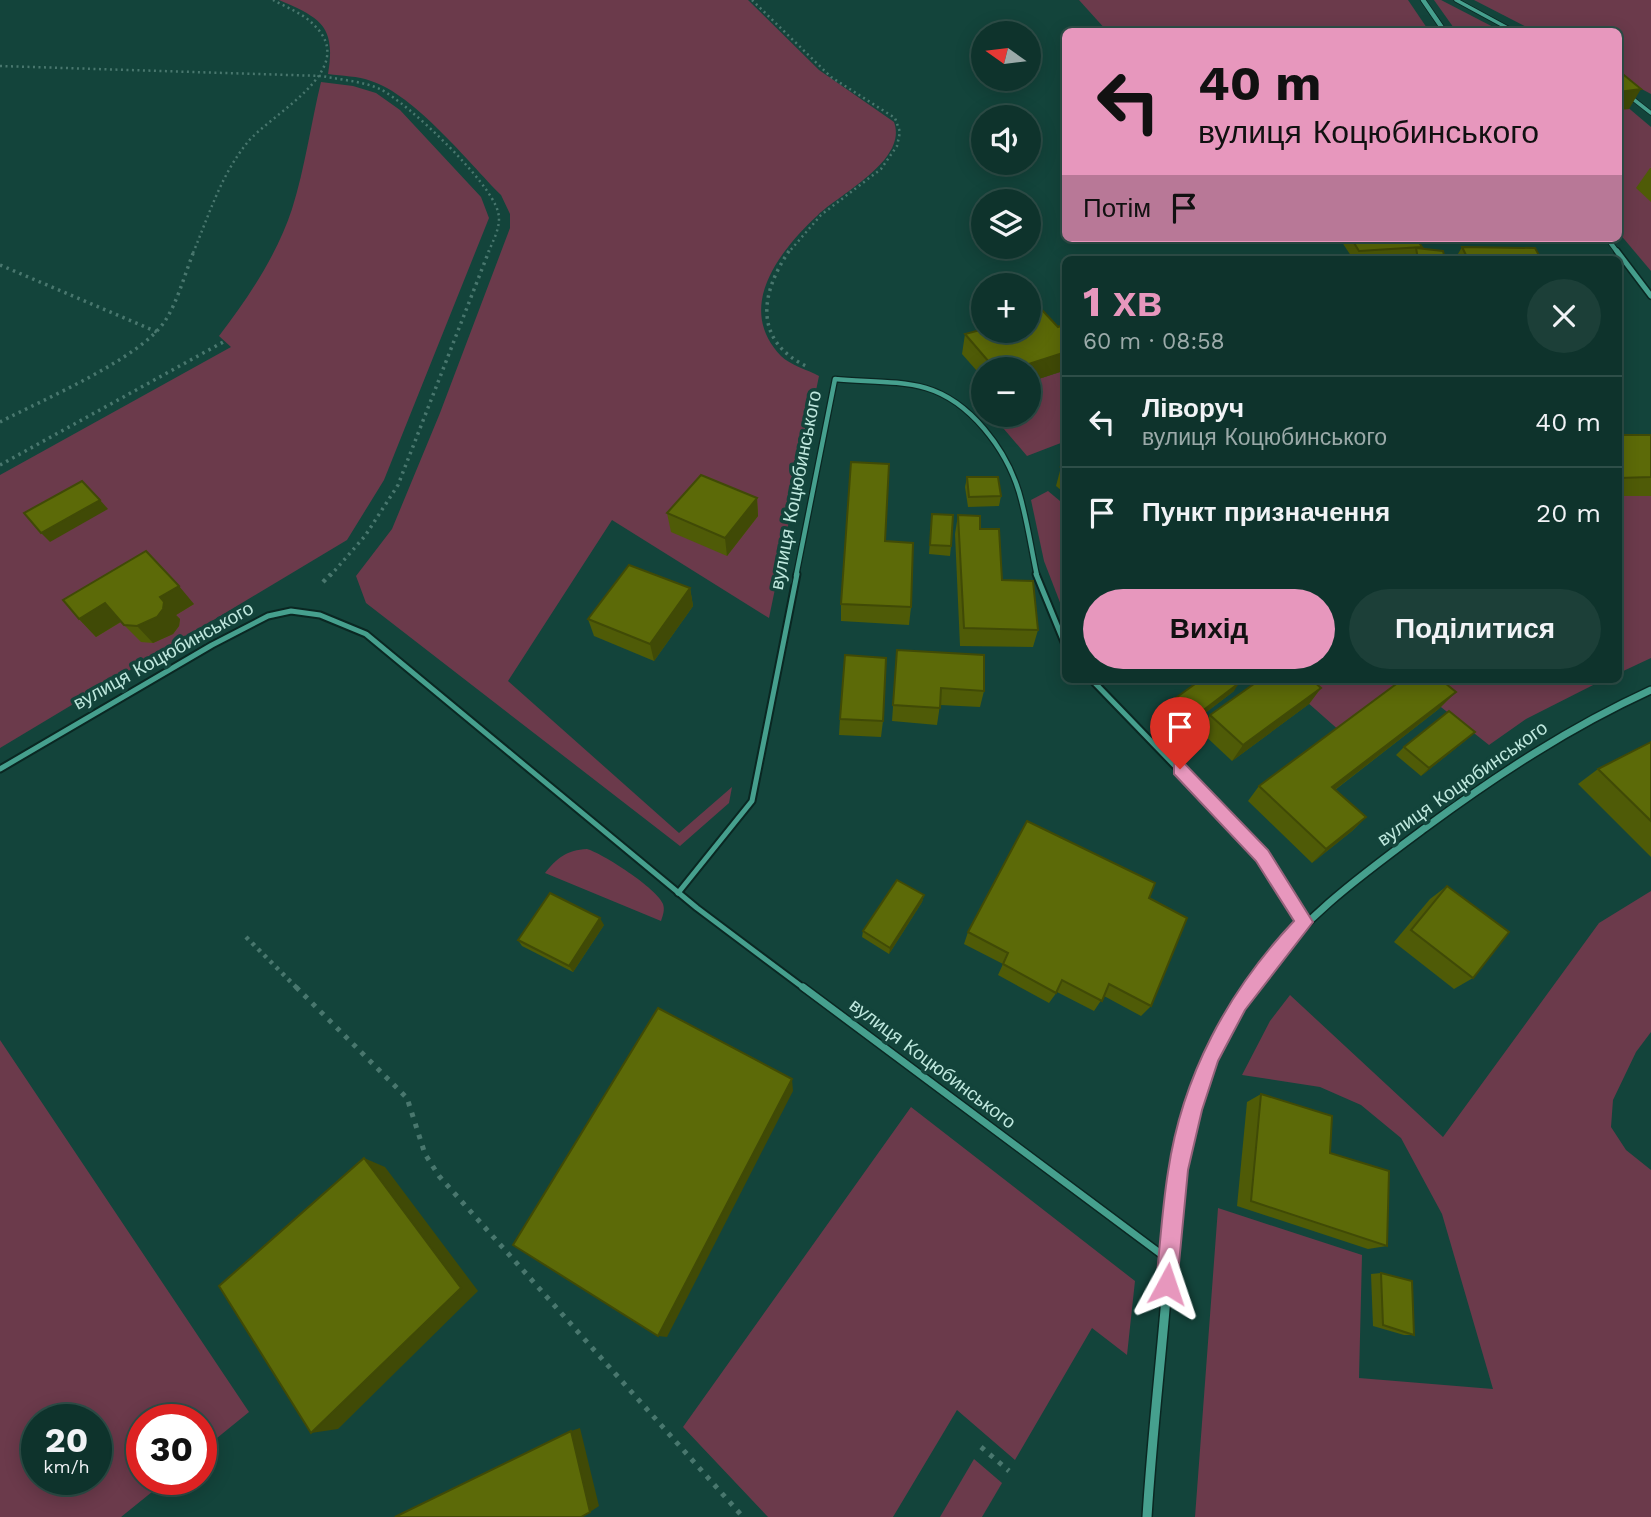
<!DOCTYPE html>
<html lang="uk">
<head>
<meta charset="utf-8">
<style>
	body { margin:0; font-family:"Work Sans",sans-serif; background:#1c3f38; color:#f1f3f6; height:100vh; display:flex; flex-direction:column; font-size:26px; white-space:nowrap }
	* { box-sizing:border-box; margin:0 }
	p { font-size:23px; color:#9baaa9 }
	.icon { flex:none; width:38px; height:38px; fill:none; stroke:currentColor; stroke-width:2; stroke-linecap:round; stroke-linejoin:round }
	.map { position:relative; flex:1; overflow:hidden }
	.side { position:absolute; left:1062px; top:256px; width:560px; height:427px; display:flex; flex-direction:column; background:#0e332c; border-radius:10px; box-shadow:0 4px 18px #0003,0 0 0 2px #2e4e48 }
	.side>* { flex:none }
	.guide { position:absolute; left:1062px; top:28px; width:560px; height:214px; border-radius:10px; box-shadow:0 4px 18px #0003,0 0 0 2px #2e4e48; background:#e797bd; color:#111; overflow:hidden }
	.needle { width:46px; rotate:284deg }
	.controls { position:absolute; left:971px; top:21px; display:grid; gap:14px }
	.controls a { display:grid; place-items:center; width:70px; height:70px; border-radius:50%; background:#0e332c; box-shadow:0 4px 18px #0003,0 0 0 2px #2e4e48; font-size:35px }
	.speed { position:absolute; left:21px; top:1404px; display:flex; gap:14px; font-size:35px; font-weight:700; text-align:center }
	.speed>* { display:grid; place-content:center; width:91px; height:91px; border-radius:50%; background:#0e332c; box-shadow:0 4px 18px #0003,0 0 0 2px #2e4e48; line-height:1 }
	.speed small { font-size:18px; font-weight:400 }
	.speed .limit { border:10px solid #d22; background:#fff; color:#111 }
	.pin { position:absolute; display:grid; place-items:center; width:60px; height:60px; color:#fff; margin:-72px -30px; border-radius:50% 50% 50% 0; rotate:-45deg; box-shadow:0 0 7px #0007 }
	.pin .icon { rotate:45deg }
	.me { position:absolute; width:77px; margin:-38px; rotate:5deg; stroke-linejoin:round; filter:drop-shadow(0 0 5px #0008) }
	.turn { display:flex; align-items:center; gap:24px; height:147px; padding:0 21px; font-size:32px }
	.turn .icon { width:91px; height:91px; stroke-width:2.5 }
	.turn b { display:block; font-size:49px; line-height:60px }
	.then { display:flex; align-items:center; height:66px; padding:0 21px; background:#0003; gap:14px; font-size:26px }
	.round { display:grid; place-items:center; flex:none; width:74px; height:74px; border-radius:37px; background:#1c3f38 }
	.headline { display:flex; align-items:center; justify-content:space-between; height:119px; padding:0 21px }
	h1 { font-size:42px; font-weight:700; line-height:52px; color:#e797bd }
	.action { display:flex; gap:14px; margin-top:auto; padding:14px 21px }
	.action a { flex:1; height:80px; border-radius:42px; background:#e797bd; color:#111; font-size:28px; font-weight:700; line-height:80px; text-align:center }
	.action a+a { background:#1c3f38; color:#f1f3f6 }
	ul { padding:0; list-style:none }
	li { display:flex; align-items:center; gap:21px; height:91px; padding:0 21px; border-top:2px solid #2e4e48 }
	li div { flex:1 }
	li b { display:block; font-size:26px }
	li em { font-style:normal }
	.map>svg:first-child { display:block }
	.green { fill:#6b3a4b; fill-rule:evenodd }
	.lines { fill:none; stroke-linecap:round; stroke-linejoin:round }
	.lane-far3-casing { stroke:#0a2722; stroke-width:5 }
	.lane-far2-casing { stroke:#0a2722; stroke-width:7 }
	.lane-far1-casing { stroke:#0a2722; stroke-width:9 }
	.lane-casing { stroke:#0a2722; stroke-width:10 }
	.street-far3-casing { stroke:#0a2722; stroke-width:6 }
	.street-far2-casing { stroke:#0a2722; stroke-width:8 }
	.street-far1-casing { stroke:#0a2722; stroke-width:10 }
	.street-casing { stroke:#0a2722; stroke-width:12 }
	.path-far3 { stroke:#49776e; stroke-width:2.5; stroke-dasharray:2 3.5; stroke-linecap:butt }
	.path-far2 { stroke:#49776e; stroke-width:3.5; stroke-dasharray:2.5 4.5; stroke-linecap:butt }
	.path-far1 { stroke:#49776e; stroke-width:4.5; stroke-dasharray:3.5 5; stroke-linecap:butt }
	.path { stroke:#49776e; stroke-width:5; stroke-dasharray:4.5 7; stroke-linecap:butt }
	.lane-far3 { stroke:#46a08e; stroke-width:3.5 }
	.lane-far2 { stroke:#46a08e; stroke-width:4.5 }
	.lane-far1 { stroke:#46a08e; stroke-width:5 }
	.lane { stroke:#46a08e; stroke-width:7 }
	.street-far3 { stroke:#46a08e; stroke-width:4.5 }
	.street-far2 { stroke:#46a08e; stroke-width:5 }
	.street-far1 { stroke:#46a08e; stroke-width:7 }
	.street { stroke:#46a08e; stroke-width:9 }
	.wall { fill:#4f5b07 }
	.shaded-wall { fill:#404a06 }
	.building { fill:#5c6a08; stroke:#404a06; stroke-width:2 }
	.route { fill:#e797bd; stroke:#96627b; stroke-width:2 }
	.labels { text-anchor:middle; stroke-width:7; stroke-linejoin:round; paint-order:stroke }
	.street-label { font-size:19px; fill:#bfe8de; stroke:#13443b }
</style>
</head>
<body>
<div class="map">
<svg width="1651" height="1517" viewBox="0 0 1651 1517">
	<rect width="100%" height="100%" fill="#13443b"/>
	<g class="green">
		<path d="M 279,0 L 748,0 L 819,70 L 894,122 C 908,160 841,193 818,215 C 778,252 735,308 781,356 C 790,365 808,370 819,376 L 769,618 L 612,520 L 508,681 L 679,833 L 732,787 L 729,803 L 680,846 L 366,603 L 356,576 L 392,529 L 440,413 L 510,228 L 510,214 L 501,195 C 468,162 415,95 371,81 C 358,76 342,76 328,74 C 336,26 321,18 279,0 Z"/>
		<path d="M 1079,0 L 1408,0 L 1429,31 L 1107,31 Z"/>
		<path d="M 1434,0 L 1441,0 L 1501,31 L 1456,31 Z"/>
		<path d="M 1474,0 L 1651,0 L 1651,94 L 1619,77 L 1619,32 L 1534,31 Z"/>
		<path d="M 321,82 L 353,86 L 376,93 L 400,110 L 481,197 L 489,218 L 384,480 L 347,540 L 0,748 L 0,475 L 231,347 L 219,336 C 248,298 277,255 292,209 C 305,168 311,123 321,82 Z"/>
		<path d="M 1619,100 L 1651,127 L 1651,271 L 1619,233 Z"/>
		<path d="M 1066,370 L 1066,441 L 1027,456 L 992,415 L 1029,415 L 1029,382 Z"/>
		<path d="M 1048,491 L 1066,506 L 1066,618 L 1044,561 L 1031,500 Z"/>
		<path d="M 1619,496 L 1651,496 L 1651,658 L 1619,673 Z"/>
		<path d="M 1281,679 L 1605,679 L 1526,719 L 1489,745 L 1408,681 L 1341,732 Z"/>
		<path d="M 587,849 C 602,853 658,889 663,904 C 665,910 663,915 661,921 L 545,873 C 557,858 567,850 587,849 Z"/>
		<path d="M 1651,891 L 1651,1032 L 1636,1052 L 1613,1100 L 1611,1127 L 1626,1150 L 1651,1170 L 1651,1517 L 1195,1517 L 1218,1208 L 1362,1255 L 1359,1378 L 1493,1389 L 1442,1214 L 1401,1138 L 1361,1105 L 1320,1087 L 1242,1075 L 1270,1021 L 1290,995 L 1443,1137 L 1599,923 Z"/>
		<path d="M 0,1040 L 249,1412 L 201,1451 L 201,1419 L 142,1419 L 142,1479 L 168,1479 L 121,1517 L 0,1517 ZM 96,1419 L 96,1479 L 37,1479 L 37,1419 Z"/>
		<path d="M 911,1107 L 1135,1281 L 1127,1355 L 1092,1328 L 1015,1460 L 957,1410 L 893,1517 L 768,1517 L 683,1427 Z"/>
		<path d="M 974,1459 L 1002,1483 L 982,1517 L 940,1517 Z"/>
	</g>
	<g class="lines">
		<g class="lane-far3-casing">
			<g id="lane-far3">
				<path d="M 1456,0 L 1515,32"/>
				<path d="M 1619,88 L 1651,113"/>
			</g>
		</g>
		<g class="lane-far2-casing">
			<path id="lane-far2" d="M 796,576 L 835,379 C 864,382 898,380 926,388 C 970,401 1006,449 1019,492 C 1027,519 1031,548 1037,576"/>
		</g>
		<g class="lane-far1-casing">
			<g id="lane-far1">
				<path d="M 1036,574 L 1066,647"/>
				<path d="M 1091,679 L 1262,856 L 1304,922"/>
				<path d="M 0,769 L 212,645 L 268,616 L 291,611 L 320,615 L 366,634 L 697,908 L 805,989"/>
				<path d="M 678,893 L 752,801 L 797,574"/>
			</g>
		</g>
		<g class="lane-casing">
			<path id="lane" d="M 803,987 L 1169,1260"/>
		</g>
		<g class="street-far3-casing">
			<g id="street-far3">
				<path d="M 1423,0 L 1445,32"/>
				<path d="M 1607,238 L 1618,253"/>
			</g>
		</g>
		<g class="street-far2-casing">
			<path id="street-far2" d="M 1617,251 L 1651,296"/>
		</g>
		<g class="street-far1-casing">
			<path id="street-far1" d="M 1250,989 C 1301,919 1356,879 1425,828 C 1497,775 1570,727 1651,690"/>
		</g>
		<g class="street-casing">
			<path id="street" d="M 1147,1517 C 1151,1452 1158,1387 1164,1321 C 1174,1208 1180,1082 1251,987"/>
		</g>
		<g class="path-far3">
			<path d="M 752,0 L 831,77 L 895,118 L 900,132 L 897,146 L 881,169 L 821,215 L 788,253"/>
			<path d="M 0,66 L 322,76 C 341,80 362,81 380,89 C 408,103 491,182 498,212 C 502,225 493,241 488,253"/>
			<path d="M 193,253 C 209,215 221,175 247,143 C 271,113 361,70 314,25 C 304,14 286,7 273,0"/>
		</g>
		<g class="path-far2">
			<path d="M 789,251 C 760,294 753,341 808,367"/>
			<path d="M 0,265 L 157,332"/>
			<path d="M 0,422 C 42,400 140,359 165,321 C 178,301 185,273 194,251"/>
			<path d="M 0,465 L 225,341"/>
			<path d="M 330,576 L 365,536 L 398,485 L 489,251"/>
		</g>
		<g class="path-far1">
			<path d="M 323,582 L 331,574"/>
			<path d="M 246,937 L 298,989"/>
		</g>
		<g class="path">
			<path d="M 296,987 L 407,1098 L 425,1154 L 439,1176 L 743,1517"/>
			<path d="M 981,1447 L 1009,1471"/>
		</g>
		<use href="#lane-far3" class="lane-far3"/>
		<use href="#lane-far2" class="lane-far2"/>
		<use href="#lane-far1" class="lane-far1"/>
		<use href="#lane" class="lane"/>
		<use href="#street-far3" class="street-far3"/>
		<use href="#street-far2" class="street-far2"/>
		<use href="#street-far1" class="street-far1"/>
		<use href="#street" class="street"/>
	</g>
	<g class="wall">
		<path d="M 1650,168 L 1651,168 L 1651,202 L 1636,188 Z"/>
		<path d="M 1341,238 L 1416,238 L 1422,247 L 1422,248 L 1445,259 L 1410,259 L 1410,258 L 1353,259 L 1340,239 Z"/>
		<path d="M 1462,247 L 1541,259 L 1455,259 Z"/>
		<path d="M 1066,324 L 1066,370 L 1029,382 L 1029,369 L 984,369 L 984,379 L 962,354 L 965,334 L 1058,327 Z"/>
		<rect x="1619" y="435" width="32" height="61"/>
		<path d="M 1066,464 L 1066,494 L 1056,486 L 1061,467 Z"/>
		<path d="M 967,477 L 1001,496 L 999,506 L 968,507 L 965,487 Z"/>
		<path d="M 757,498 L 758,516 L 727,556 L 671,532 L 667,513 Z"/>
		<path d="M 932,514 L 951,546 L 950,556 L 929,554 Z"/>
		<path d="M 958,515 L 980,529 L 1002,580 L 1038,630 L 1033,647 L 960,646 L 955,534 Z"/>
		<path d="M 885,541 L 911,607 L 909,625 L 841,621 L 841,604 Z"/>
		<path d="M 690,588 L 693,606 L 654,661 L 594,636 L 588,619 Z"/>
		<path d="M 194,604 L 176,615 L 180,619 L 179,626 L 173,634 L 153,643 L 141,642 L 121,622 L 96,637 L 79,619 Z"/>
		<path d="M 897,650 L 984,691 L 980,707 L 940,705 L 937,725 L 892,721 Z"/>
		<path d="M 1321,688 L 1309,704 L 1232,761 L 1200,731 L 1210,715 Z"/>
		<path d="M 1234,691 L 1192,723 L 1173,706 L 1177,697 Z"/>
		<path d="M 1440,708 L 1335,790 L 1366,817 L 1352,831 L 1312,863 L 1248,801 L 1259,786 Z"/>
		<path d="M 840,719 L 883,721 L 881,737 L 839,735 Z"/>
		<path d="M 1475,732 L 1466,740 L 1421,776 L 1396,755 L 1404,747 Z"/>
		<path d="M 1651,742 L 1651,857 L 1578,784 L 1598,769 Z"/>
		<path d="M 1447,886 L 1473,978 L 1454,989 L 1394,942 L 1430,899 Z"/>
		<path d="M 924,895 L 922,902 L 889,954 L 862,937 L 863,931 Z"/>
		<path d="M 1149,898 L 1151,1006 L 1141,1016 L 1104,996 L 1094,1011 L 1057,992 L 1049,1003 L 998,975 L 1003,964 L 964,944 L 968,932 Z"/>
		<path d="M 604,925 L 573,972 L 522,946 L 518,940 Z"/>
		<path d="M 1261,1094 L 1330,1153 L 1387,1246 L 1368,1249 L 1237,1206 L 1247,1102 Z"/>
		<path d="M 1381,1273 L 1414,1335 L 1404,1335 L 1373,1326 L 1371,1274 Z"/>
	</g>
	<g class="shaded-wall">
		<path d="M 1641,89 L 1629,109 L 1619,110 L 1619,92 Z"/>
		<path d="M 1066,352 L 1066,370 L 1029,382 L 1029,369 L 1013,369 Z"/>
		<path d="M 757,498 L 758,516 L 727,556 L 725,538 Z"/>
		<path d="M 100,500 L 108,509 L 50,542 L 41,533 Z"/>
		<path d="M 179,586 L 194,604 L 176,615 L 180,619 L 179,626 L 173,634 L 153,643 L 137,626 L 160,597 Z"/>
		<path d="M 690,588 L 693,606 L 654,661 L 650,644 Z"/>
		<path d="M 105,603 L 122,621 L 96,637 L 79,619 Z"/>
		<path d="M 1239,683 L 1234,691 L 1192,723 L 1197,715 Z"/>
		<path d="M 1321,688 L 1309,704 L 1232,761 L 1243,745 Z"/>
		<path d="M 1456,692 L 1440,708 L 1319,802 L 1332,787 Z"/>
		<path d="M 1475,732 L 1466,740 L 1421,776 L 1429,768 Z"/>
		<path d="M 1366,817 L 1352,831 L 1312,863 L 1326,849 Z"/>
		<path d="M 924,895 L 922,902 L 889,954 L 890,948 Z"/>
		<path d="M 600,918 L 604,925 L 573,972 L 569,966 Z"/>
		<path d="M 792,1079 L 793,1091 L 667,1337 L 658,1336 Z"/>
		<path d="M 364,1158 L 385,1167 L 478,1291 L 338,1429 L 311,1433 Z"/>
		<path d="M 580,1428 L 599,1506 L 590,1512 L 571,1431 Z"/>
	</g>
	<g class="building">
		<path d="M 1619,71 L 1641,89 L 1619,92 Z"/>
		<path d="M 1351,238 L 1416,238 L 1422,247 L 1359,251 Z"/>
		<path d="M 1462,247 L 1535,248 L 1541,259 L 1468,259 Z"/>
		<path d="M 1416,248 L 1443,251 L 1445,259 L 1418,259 Z"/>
		<path d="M 1042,310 L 1058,327 L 1066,324 L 1066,352 L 1013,369 L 995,369 L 965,334 L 984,329 L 984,331 L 1029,331 L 1029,314 Z"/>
		<path d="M 1619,435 L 1651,435 L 1651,477 L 1619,478 Z"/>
		<path d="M 851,462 L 889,464 L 885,541 L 913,543 L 911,607 L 841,604 Z"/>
		<path d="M 1066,464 L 1066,470 L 1061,467 Z"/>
		<path d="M 701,475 L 757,498 L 725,538 L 667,513 Z"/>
		<path d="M 967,477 L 998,477 L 1001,496 L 969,497 Z"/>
		<path d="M 82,481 L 100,500 L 41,533 L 24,513 Z"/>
		<path d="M 932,514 L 953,515 L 951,546 L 930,545 Z"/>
		<path d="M 958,515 L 980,516 L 980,529 L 999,529 L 1002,580 L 1033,581 L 1038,630 L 964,628 Z"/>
		<path d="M 146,551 L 179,586 L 160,597 L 164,602 L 163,609 L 157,617 L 137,626 L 124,625 L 105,603 L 79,619 L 63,600 Z"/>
		<path d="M 629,565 L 690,588 L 650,644 L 588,619 Z"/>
		<path d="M 897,650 L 984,655 L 984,691 L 941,688 L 940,708 L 893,705 Z"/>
		<path d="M 845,655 L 886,658 L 883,721 L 840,719 Z"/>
		<path d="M 1202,679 L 1235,679 L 1239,683 L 1197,715 L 1177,697 Z"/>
		<path d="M 1261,679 L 1311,679 L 1321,688 L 1243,745 L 1210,715 Z"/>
		<path d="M 1403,679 L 1440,679 L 1456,692 L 1332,787 L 1366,817 L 1326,849 L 1259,786 Z"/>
		<path d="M 1449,711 L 1475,732 L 1429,768 L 1404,747 Z"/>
		<path d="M 1651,742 L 1651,821 L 1598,769 Z"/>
		<path d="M 1027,821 L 1155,883 L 1149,898 L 1187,918 L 1151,1006 L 1109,984 L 1102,1001 L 1062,980 L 1056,993 L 1003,964 L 1008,953 L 968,932 Z"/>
		<path d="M 897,880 L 924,895 L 890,948 L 863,931 Z"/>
		<path d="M 1447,886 L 1509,932 L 1473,978 L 1411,930 Z"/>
		<path d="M 550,893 L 600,918 L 569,966 L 518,940 Z"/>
		<path d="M 658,1008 L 792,1079 L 658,1336 L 513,1245 Z"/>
		<path d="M 1261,1094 L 1332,1116 L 1330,1153 L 1389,1171 L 1387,1246 L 1251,1201 Z"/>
		<path d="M 364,1158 L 461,1288 L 311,1433 L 219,1286 Z"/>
		<path d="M 1381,1273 L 1412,1281 L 1414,1335 L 1383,1325 Z"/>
		<path d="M 571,1431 L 590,1512 L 581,1517 L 395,1517 Z"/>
	</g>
	<path class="route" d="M 1180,762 L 1185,764 L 1268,850 L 1313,922 L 1245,1010 L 1218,1061 L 1202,1110 L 1188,1170 L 1177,1284 L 1174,1291 L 1167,1294 L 1159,1291 L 1156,1284 C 1160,1247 1162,1209 1168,1172 C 1182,1076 1228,991 1294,921 L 1256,861 L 1174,774 L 1174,764 Z"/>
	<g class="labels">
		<g class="street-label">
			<text transform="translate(795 490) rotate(-79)" y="7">вулиця Коцюбинського</text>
			<text transform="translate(163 655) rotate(-29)" y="7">вулиця Коцюбинського</text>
			<text transform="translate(1462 783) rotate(-35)" y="7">вулиця Коцюбинського</text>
			<text transform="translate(933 1063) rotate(37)" y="7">вулиця Коцюбинського</text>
		</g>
	</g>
</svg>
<div class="controls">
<a><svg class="needle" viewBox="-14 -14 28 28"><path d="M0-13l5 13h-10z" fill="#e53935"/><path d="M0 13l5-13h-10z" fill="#9baaa9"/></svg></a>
<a><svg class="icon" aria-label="sound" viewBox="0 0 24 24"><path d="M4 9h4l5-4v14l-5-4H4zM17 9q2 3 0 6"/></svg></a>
<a><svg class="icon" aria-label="layers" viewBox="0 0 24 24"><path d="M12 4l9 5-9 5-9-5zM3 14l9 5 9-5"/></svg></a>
<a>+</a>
<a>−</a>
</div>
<div class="speed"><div>20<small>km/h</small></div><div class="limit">30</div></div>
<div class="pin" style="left:1180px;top:769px;background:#d93025"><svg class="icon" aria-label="arrive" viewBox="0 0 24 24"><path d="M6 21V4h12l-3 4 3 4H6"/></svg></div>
<svg class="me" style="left:1167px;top:1284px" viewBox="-20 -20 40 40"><path d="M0-17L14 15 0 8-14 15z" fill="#e797bd" stroke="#fff" stroke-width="4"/></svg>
<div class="guide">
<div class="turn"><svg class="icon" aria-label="left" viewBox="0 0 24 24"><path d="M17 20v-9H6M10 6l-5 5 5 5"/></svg><div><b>40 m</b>вулиця Коцюбинського</div></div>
<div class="then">Потім<svg class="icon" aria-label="arrive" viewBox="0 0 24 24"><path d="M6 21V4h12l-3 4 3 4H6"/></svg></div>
</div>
<section class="side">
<div class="headline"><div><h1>1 хв</h1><p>60 m · 08:58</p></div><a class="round"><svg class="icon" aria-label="close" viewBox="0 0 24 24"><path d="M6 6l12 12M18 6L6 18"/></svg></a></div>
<ul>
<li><svg class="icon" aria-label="left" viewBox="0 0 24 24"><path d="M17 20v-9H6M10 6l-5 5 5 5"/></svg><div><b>Ліворуч</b><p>вулиця Коцюбинського</p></div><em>40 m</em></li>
<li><svg class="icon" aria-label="arrive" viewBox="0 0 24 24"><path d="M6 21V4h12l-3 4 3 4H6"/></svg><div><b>Пункт призначення</b></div><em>20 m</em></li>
</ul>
<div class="action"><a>Вихід</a><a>Поділитися</a></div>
</section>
</div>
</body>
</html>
